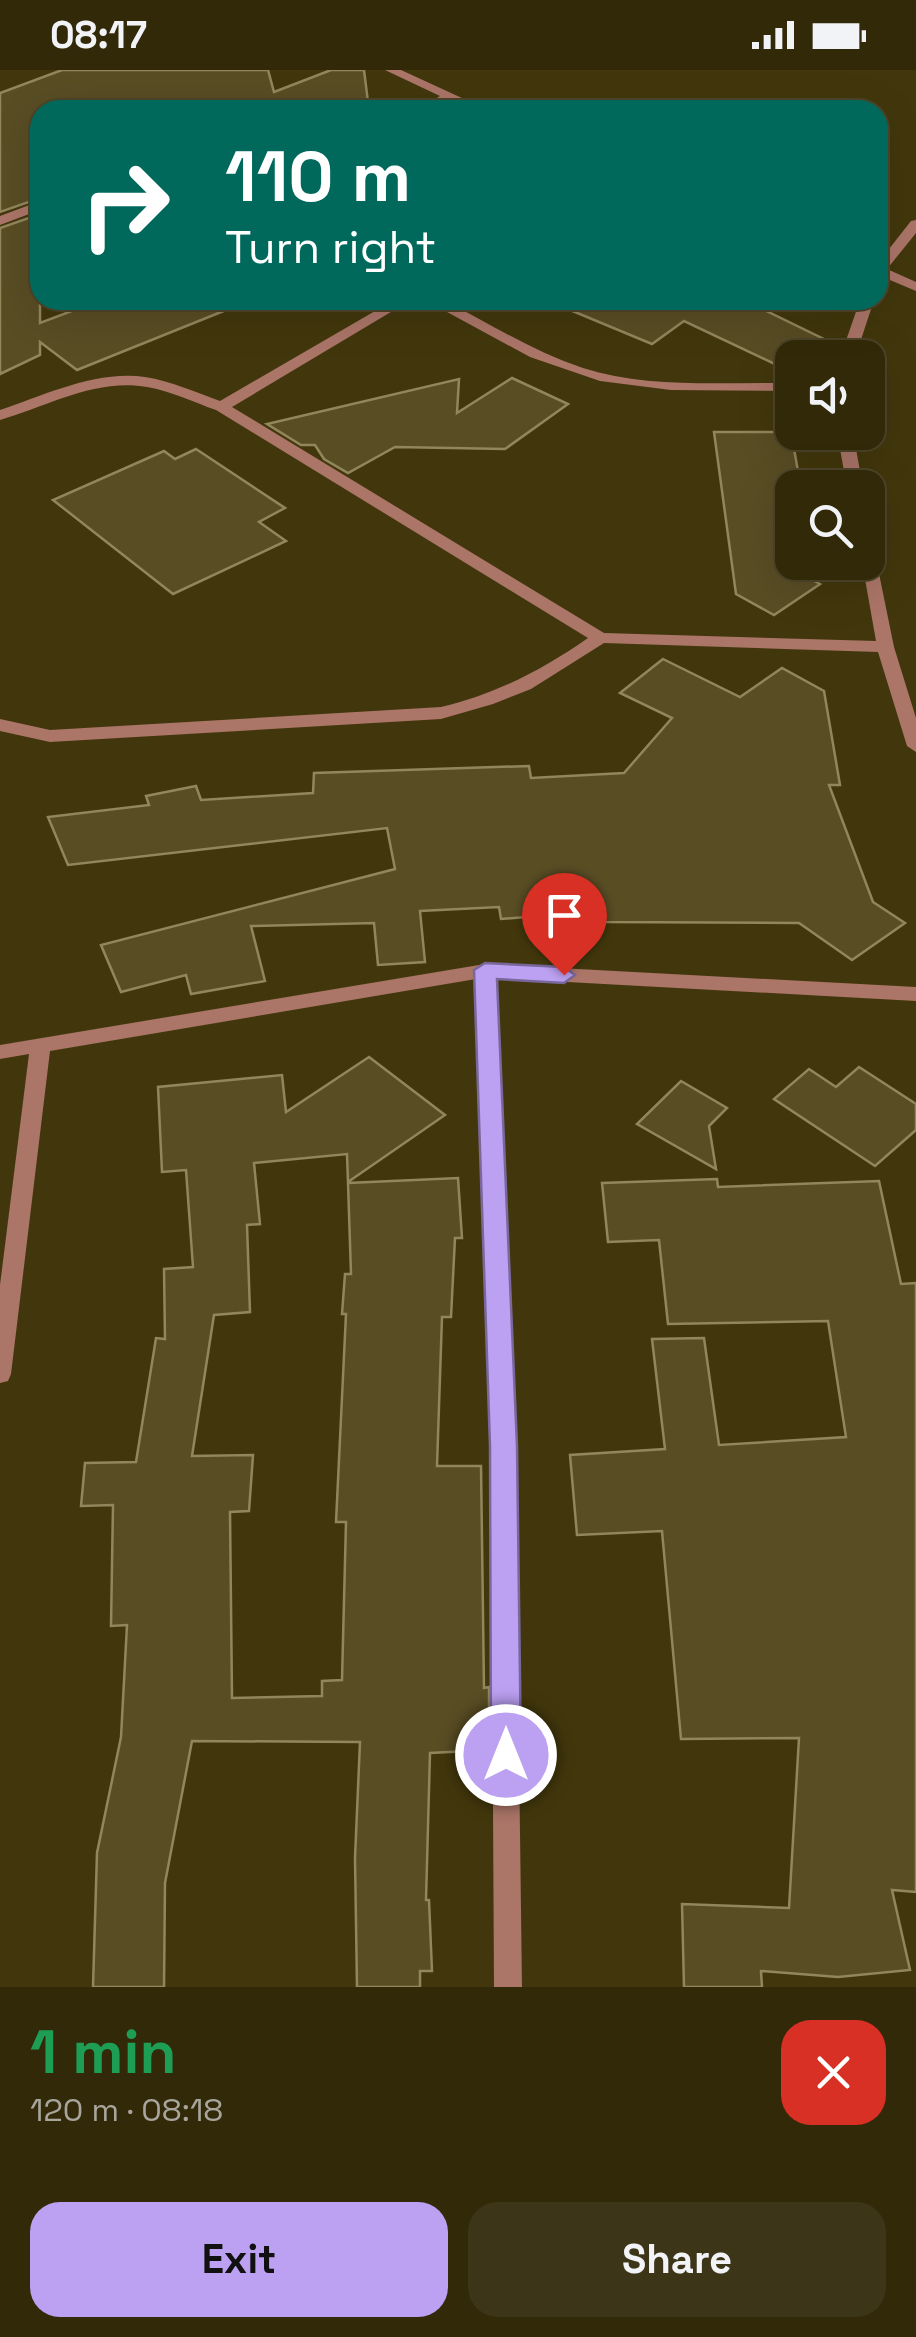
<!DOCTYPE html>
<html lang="en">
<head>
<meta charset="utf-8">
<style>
	body { margin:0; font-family:"Space Grotesk",sans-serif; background:#3d3517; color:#f1f3f6; height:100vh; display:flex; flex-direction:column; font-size:38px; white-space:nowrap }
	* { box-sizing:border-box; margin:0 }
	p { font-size:32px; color:#a8a69c }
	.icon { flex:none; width:55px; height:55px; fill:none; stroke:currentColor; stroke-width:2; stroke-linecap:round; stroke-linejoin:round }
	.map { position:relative; height:1917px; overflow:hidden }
	.drawer { display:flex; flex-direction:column; background:#322909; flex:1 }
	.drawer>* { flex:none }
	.top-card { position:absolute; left:30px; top:30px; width:858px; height:210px; border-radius:30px; box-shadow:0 10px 40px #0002,0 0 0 2px #4d452a; background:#00695c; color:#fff; overflow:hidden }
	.tools { position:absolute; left:775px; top:270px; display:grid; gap:20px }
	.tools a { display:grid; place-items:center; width:110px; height:110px; border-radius:20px; background:#322909; box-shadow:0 10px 40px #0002,0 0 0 2px #4d452a; font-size:50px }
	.pin { position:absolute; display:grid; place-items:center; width:85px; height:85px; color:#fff; margin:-102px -42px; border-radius:50% 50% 50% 0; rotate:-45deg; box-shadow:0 0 10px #0007 }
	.pin .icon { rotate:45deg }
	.me { position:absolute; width:110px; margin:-55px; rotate:0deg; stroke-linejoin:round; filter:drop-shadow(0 0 8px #0008) }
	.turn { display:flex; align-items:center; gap:35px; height:210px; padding:0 30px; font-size:45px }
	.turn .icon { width:130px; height:130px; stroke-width:2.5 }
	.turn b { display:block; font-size:70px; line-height:85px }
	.round { display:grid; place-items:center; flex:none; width:105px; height:105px; border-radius:30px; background:#3d3517 }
	.overview { display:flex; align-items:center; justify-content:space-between; height:170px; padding:0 30px }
	h1 { font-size:60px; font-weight:700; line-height:75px; color:#1e9e55 }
	.action { display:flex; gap:20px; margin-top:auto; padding:20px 30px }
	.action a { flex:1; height:115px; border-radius:30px; background:#bca0f2; color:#111; font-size:40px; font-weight:700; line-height:115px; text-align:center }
	.action a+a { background:#3d3517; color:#f1f3f6 }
	.status { display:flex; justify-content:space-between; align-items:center; height:70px; padding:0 50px; background:#322909; direction:ltr }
	.status svg { height:28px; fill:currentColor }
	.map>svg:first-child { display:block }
	.building { fill:#594d24; stroke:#92865c; stroke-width:2.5 }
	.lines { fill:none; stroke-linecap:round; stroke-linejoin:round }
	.street { fill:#ab7568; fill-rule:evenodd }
	.route { fill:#bca0f2; stroke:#7a689d; stroke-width:2.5 }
</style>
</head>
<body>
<div class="status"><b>08:17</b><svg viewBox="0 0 49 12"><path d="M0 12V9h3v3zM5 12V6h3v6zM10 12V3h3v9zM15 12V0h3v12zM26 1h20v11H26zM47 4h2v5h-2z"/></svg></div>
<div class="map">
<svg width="916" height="1917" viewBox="0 0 916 1917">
	<rect width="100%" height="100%" fill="#42370c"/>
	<g class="building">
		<path d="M 62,0 L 268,0 L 274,22 L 331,0 L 364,0 L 369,40 L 40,40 L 40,128 L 0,142 L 0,23 Z"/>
		<path d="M 40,144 L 40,253 L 101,230 L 246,232 L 77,300 L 40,272 L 40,285 L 0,304 L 0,158 Z"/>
		<path d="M 546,230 L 744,230 L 826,270 L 779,296 L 684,251 L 652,274 Z"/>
		<path d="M 512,308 L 568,334 L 505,379 L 395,377 L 348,403 L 324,389 L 315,375 L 301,375 L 267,354 L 459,309 L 457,343 Z"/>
		<path d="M 714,362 L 791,362 L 801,418 L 792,418 L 792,499 L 820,514 L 774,545 L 736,524 Z"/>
		<path d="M 196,379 L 285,438 L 259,452 L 286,471 L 173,524 L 53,430 L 164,381 L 175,389 Z"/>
		<path d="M 663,589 L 740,627 L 782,598 L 824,621 L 840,715 L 829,715 L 873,832 L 905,853 L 852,890 L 799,853 L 602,852 L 601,841 L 501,849 L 499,837 L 420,841 L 425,892 L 378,895 L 374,853 L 251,856 L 265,911 L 191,924 L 186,905 L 121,922 L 101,875 L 395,799 L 387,758 L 68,795 L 48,747 L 149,735 L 146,726 L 196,716 L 201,730 L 313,723 L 314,703 L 529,696 L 531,708 L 624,703 L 672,648 L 620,623 Z"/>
		<path d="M 369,987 L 445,1045 L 348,1112 L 347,1084 L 254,1093 L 260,1154 L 247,1155 L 250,1242 L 214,1245 L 192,1386 L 253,1385 L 249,1441 L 230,1442 L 232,1628 L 322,1626 L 322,1611 L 342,1610 L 346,1452 L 336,1452 L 346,1244 L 342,1244 L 345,1204 L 351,1204 L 348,1113 L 458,1108 L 462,1168 L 455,1168 L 451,1247 L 442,1247 L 437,1396 L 481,1396 L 484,1618 L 489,1617 L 489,1680 L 430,1683 L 426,1830 L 429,1830 L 432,1901 L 420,1901 L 420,1917 L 357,1917 L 355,1788 L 360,1672 L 192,1671 L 165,1813 L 164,1917 L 93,1917 L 97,1783 L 121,1667 L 127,1555 L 111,1556 L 113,1435 L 81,1436 L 85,1393 L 136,1392 L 156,1268 L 165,1269 L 164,1199 L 193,1197 L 186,1100 L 162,1102 L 158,1017 L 282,1005 L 286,1042 Z"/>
		<path d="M 859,997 L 916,1034 L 916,1060 L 875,1096 L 774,1029 L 809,999 L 836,1017 Z"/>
		<path d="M 681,1011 L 727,1038 L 709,1056 L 716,1099 L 637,1054 Z"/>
		<path d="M 717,1109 L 718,1117 L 879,1111 L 901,1214 L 916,1213 L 916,1822 L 892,1820 L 910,1900 L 838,1907 L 761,1901 L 762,1917 L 684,1917 L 682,1834 L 789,1838 L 799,1668 L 681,1669 L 662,1461 L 577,1465 L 570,1385 L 665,1379 L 652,1269 L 704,1268 L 719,1375 L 846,1367 L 828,1251 L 668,1254 L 659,1170 L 608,1172 L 602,1113 Z"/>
	</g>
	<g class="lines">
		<g class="street">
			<path d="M 385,0 L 401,0 L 488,40 L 471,40 L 451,31 L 434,40 L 418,40 L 440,26 Z"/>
			<path d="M 40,131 L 40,140 L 0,155 L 0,146 Z"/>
			<path d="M 916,150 L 916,163 L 887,199 L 916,212 L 916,221 L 878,205 L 878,193 L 911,151 Z"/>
			<path d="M 394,230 L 411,230 L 232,337 L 604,563 L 876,571 L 862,492 L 868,492 L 868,477 L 874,479 L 894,577 L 916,648 L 916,682 L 907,676 L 878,582 L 604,573 L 531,619 L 493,634 L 441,649 L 50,672 L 0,661 L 0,649 L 50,660 L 441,637 C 496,624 542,600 588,568 L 216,340 C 193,332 171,321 147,317 C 96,308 48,336 0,350 L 0,340 C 45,325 96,300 145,307 C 171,311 195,322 220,331 Z"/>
			<path d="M 425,230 L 443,230 C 489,253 534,282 583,298 C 649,319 724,312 792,313 L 792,321 L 671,320 L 600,311 L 530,287 Z"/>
			<path d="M 860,230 L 874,230 L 855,288 L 840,288 Z"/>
			<path d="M 837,362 L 853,362 L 863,418 L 847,418 Z"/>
			<path d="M 485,894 L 916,917 L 916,931 L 495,908 L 515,1377 L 522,1917 L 494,1917 L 491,1377 L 476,909 L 50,981 L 11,1304 L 8,1311 L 0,1313 L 0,1215 L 29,984 L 0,989 L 0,975 Z"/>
		</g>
	</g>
	<path class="route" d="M 485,893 L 564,897 L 575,905 L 564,913 L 497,909 L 517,1376 L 521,1685 L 516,1695 L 506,1699 L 496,1695 L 491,1685 L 490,1376 L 474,900 Z"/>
</svg>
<div class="tools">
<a><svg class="icon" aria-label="sound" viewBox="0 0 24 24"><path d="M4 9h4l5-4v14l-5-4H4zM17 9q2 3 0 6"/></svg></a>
<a><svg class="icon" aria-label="search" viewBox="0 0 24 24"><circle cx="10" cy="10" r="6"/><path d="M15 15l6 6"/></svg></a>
</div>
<div class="pin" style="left:564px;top:905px;background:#d93025"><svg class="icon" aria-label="arrive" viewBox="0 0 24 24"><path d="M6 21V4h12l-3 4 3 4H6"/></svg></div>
<svg class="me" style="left:506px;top:1685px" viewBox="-20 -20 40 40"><circle r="17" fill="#bca0f2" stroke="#fff" stroke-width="3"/><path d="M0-11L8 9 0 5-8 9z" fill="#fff"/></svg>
<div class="top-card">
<div class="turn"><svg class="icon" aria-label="right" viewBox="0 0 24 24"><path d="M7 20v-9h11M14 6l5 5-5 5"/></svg><div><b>110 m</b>Turn right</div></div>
</div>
</div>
<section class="drawer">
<div class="overview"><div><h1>1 min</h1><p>120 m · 08:18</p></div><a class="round" style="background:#d93025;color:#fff"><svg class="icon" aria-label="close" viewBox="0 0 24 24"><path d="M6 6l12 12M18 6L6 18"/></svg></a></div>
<div class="action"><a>Exit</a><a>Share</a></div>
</section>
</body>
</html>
